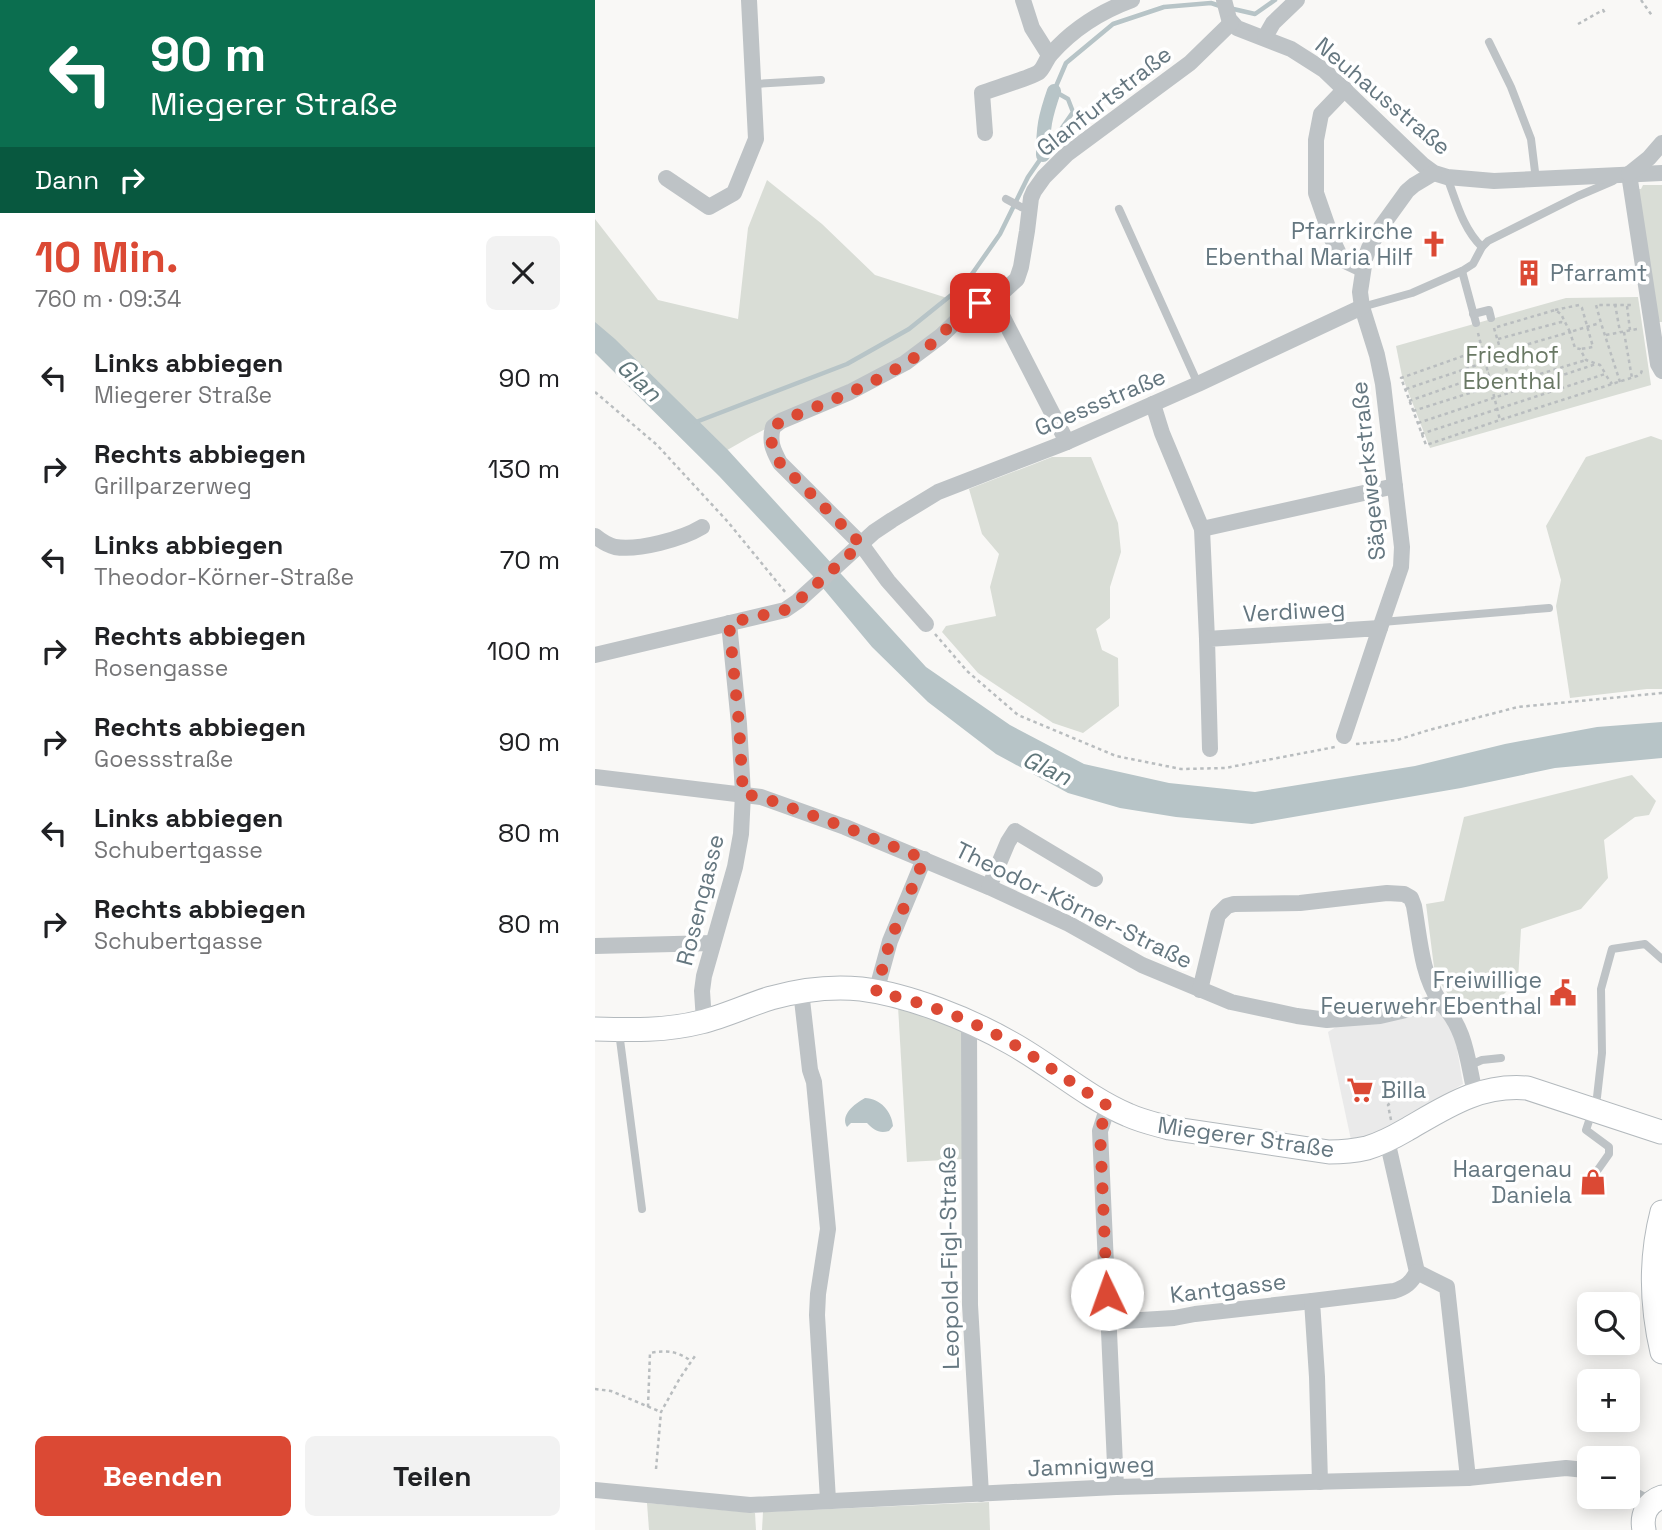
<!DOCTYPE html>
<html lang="de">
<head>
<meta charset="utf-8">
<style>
	body { margin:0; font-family:"Space Grotesk",sans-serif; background:#f2f2f2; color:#202124; height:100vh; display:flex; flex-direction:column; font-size:26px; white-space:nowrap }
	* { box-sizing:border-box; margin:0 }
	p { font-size:23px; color:#757577 }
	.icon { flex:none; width:38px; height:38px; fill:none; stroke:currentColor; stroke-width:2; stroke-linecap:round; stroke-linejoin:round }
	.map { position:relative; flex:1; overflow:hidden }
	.sheet { display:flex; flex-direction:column; background:#fff; width:595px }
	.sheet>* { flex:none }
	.top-card { background:#0b6e4f; color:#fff; overflow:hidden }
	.controls { position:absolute; left:982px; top:1292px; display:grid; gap:14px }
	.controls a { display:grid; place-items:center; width:63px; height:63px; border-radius:10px; background:#fff; box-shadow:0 4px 18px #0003; font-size:35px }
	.pin { position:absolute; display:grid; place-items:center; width:60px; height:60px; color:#fff; margin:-30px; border-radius:14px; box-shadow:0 4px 10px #0006 }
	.me { position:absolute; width:77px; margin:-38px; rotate:357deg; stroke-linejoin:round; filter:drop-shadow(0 0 5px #0008) }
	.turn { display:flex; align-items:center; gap:24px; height:147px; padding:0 35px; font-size:32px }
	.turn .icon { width:91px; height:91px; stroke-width:2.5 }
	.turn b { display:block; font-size:49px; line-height:60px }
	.then { display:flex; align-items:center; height:66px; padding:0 35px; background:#0003; gap:14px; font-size:26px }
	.round { display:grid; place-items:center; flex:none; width:74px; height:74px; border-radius:10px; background:#f2f2f2 }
	.overview { display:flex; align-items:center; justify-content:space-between; height:119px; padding:0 35px }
	h1 { font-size:42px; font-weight:700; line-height:52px; color:#db4934 }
	.primary-button { display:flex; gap:14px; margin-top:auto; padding:14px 35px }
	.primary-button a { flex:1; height:80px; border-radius:10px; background:#db4934; color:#fff; font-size:28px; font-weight:700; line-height:80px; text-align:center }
	.primary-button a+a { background:#f2f2f2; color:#202124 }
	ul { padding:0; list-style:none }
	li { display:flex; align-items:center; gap:21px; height:91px; padding:0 35px }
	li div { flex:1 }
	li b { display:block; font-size:26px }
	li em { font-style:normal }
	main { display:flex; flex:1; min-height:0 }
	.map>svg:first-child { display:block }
	.built { fill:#eaeaea }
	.green { fill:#d9ddd6 }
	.water { fill:#b7c4c7 }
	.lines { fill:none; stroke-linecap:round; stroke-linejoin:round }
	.stream { stroke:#b7c4c7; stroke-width:4.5 }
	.canal { stroke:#b7c4c7; stroke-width:14 }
	.secondary-casing { stroke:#b3b9bd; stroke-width:25 }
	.path { stroke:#b9bdbf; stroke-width:2.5; stroke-dasharray:3.5 3.5; stroke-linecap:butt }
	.lane { stroke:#bec3c6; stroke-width:8 }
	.street { stroke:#bec3c6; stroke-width:16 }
	.secondary { stroke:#fff; stroke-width:23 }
	.route { stroke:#db4934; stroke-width:12; stroke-dasharray:0 21.6 }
	.labels { text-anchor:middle; stroke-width:7; stroke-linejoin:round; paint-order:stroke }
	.street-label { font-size:23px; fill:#657780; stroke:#fff }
	.poi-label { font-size:23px; fill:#657780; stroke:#fff; text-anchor:end }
	.park-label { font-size:23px; fill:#697864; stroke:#fff }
	.water-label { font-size:24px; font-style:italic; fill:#60767a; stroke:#fff }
</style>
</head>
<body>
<main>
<section class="sheet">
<div class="top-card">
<div class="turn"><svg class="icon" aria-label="left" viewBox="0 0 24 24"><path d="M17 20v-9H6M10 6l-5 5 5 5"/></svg><div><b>90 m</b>Miegerer Straße</div></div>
<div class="then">Dann<svg class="icon" aria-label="right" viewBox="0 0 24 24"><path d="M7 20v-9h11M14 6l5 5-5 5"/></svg></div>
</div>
<div class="overview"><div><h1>10 Min.</h1><p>760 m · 09:34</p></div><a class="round"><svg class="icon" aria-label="close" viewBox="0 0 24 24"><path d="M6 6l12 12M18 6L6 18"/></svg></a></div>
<ul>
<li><svg class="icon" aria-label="left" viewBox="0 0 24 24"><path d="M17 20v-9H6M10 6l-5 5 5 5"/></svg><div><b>Links abbiegen</b><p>Miegerer Straße</p></div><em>90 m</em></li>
<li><svg class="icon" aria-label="right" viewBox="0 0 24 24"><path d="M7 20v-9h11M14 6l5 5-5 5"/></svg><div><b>Rechts abbiegen</b><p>Grillparzerweg</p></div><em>130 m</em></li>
<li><svg class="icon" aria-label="left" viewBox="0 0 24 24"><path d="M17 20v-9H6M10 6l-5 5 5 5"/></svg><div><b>Links abbiegen</b><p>Theodor-Körner-Straße</p></div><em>70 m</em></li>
<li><svg class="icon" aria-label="right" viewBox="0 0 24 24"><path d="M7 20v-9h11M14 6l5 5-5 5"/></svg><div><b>Rechts abbiegen</b><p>Rosengasse</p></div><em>100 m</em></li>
<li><svg class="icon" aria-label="right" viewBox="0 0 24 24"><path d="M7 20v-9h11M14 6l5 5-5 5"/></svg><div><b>Rechts abbiegen</b><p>Goessstraße</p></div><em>90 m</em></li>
<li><svg class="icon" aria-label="left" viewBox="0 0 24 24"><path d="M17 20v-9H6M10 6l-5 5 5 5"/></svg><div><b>Links abbiegen</b><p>Schubertgasse</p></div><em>80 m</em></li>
<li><svg class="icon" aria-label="right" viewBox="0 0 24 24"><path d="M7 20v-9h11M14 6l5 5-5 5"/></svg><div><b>Rechts abbiegen</b><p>Schubertgasse</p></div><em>80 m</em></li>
</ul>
<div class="primary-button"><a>Beenden</a><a>Teilen</a></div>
</section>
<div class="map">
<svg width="1067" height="1530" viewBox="0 0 1067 1530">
	<rect width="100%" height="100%" fill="#f9f8f6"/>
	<path class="built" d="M 846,1008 L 860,1037 L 868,1084 L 782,1134 L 756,1140 L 733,1032 L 741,1027 Z"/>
	<g class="green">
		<path d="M 172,180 L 227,224 L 280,275 L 371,304 L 313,356 L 155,437 L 127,453 L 0,332 L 0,219 L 63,300 L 143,319 L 153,228 Z"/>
		<path d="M 1048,185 L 1067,185 L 1067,322 L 1063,322 L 1043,189 L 1046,189 Z"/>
		<path d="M 1043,297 L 1056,385 L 835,448 L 807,376 L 801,346 L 971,298 Z"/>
		<path d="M 1056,436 L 1067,440 L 1067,689 L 1052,689 L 975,698 L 961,606 L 966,580 L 951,526 L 991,457 Z"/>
		<path d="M 457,457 L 496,457 L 523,523 L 526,552 L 515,587 L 515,618 L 501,629 L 507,650 L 523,658 L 524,706 L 488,733 L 458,723 L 383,673 L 347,632 L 351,626 L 401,616 L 395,587 L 404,554 L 387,534 L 374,489 Z"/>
		<path d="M 1037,775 L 1061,801 L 1054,815 L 1040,817 L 1009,840 L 1013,878 L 986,909 L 926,929 L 923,980 L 901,1002 L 861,1006 L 840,975 L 831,904 L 849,901 L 869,817 Z"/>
		<path d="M 303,1006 L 368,1029 L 368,1159 L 312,1162 Z"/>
		<path d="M 394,1502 L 395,1530 L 167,1530 L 168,1512 Z"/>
		<path d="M 52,1503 L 160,1513 L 161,1530 L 54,1530 Z"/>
	</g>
	<g class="water">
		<path d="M 0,322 L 20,339 L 133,450 L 331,667 L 415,725 L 489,764 L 574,783 L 660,792 L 820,766 L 910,744 L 1002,727 L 1067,722 L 1067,758 L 960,768 L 866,788 L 657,824 L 581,817 L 525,808 L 473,793 L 401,754 L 333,702 L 277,647 L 217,575 L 124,476 L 0,353 Z"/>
		<path d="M 270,1098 C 285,1098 297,1112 298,1126 L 294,1131 C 284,1134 279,1130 272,1123 L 256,1123 L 252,1127 C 245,1115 259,1104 270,1098 Z"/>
	</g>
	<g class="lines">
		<g class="stream">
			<path d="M 634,8 L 660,14 L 680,0"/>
			<path d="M 101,422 L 252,364 L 314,329 L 370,284 L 405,234 L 433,177 L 478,112 L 473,99 L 459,91 L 471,63 L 518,24 L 569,7 L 616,3 L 625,6"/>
		</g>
		<path class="canal" d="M 448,155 C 448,127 450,117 459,91"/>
		<g class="secondary-casing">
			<g id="secondary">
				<path d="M 0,1029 C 36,1030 71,1031 106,1022 C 130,1016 153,1005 176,998 C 205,990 236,986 266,989 C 314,995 374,1019 416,1043 C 456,1065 491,1097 533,1115 C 546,1121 560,1124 574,1128 L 734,1152 C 746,1152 759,1151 772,1148 C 785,1144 799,1137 811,1130 C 851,1107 884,1084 932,1088 L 1066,1132"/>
				<path d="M 1067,1212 C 1055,1258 1056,1305 1067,1352"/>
				<path d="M 1049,1530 C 1046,1515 1052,1502 1067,1497"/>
			</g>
		</g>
		<g class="path">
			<path d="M 1046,0 L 1058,17"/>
			<path d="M 983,24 L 1008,10 L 1011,15"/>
			<path d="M 1020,304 L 1025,332"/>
			<path d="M 1032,306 L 1035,330"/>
			<path d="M 960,310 L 984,305 L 987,308 L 998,347 L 985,349"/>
			<path d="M 902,327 L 960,310 L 966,314 L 975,332 L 1005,323"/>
			<path d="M 899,328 L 915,382"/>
			<path d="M 1029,332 L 1037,378"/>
			<path d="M 883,333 L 905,420 L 1042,376 L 1046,373 L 1048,367"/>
			<path d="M 1011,335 L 1042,329"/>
			<path d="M 903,339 L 966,322 L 970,323"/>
			<path d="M 888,349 L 806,378 L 831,445 L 905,420"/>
			<path d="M 906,352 L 975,332 L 980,348 L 985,349 L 991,360 L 1005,365 L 1010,373"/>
			<path d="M 1025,382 L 1006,323 L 1001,305 L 1038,305"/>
			<path d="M 811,389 L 891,362"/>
			<path d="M 0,392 L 62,445 L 133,522 L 191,593"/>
			<path d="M 814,401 L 894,373"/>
			<path d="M 818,411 L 897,386 L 902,387 L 991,360"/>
			<path d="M 823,423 L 1001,364"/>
			<path d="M 826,434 L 1010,374 L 1017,384"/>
			<path d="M 340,634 L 372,671 L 423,715 L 521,756 L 586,769 L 630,768 L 740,747"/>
			<path d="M 761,744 L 802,740 L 834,730 L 923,707 L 1067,693"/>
			<path d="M 796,1120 L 793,1105 L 797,1101"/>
			<path d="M 0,1389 L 16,1391 L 66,1412"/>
			<path d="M 53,1407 L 55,1353 C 71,1350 83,1351 96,1361"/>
			<path d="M 61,1469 L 66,1412 L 85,1378 L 100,1356"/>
		</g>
		<g class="lane">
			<path d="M 894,42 L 916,87 L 936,139 L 941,180"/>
			<path d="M 159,84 L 226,80"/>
			<path d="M 852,177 C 861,201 868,229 887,247"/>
			<path d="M 411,199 L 426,207 L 434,209"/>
			<path d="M 524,209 L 603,384"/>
			<path d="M 867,271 L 881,323"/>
			<path d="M 767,307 L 817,293 L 867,271 L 878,264 L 887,247 L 893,241 L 983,196 L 1018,181"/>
			<path d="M 878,314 L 894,310 L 896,318"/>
			<path d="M 787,622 L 954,608"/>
			<path d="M 24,1032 L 47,1209"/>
			<path d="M 873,1066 L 887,1060 L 906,1058"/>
			<path d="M 1002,1171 L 1014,1154 L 1014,1147 L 991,1130 L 1002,1097 L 1007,1053 L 1006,989 L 1017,949 L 1050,944 L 1067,959"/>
		</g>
		<g class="street">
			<path d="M 428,0 L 437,28 L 454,55"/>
			<path d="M 629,0 L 634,19 L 642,28 L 696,49 L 729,70 L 828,165 L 839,173 L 852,177 L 899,181 L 1067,173"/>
			<path d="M 670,37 L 678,23 L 702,0"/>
			<path d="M 750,89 L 726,114 L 721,140 L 721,193 L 737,239 L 744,254 L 748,260 L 767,269"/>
			<path d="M 390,133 L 387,93 C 397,89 438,77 444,72 C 449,68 451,59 456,54 C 478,29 507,11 537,0"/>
			<path d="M 1034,174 L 1063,364 L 1067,371"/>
			<path d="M 1034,174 L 1054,158 L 1067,143"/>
			<path d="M 71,178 L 114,207 L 139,193 L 161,139 L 154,0"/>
			<path d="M 399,300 L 422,279 L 426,267 L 432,231 L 436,198 L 439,191 L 449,177 L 472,154 L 595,63 L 636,23"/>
			<path d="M 558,404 L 567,433 L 607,529 L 612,639"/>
			<path d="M 607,529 L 800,486"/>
			<path d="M 0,536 C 6,541 12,545 20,547 C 43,551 87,539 107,527"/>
			<path d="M 331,624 L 293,581 L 266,544 L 185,463 C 178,450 174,442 178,427 L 186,421 L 255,392 L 310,363 L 346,336 L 376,307 L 399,300 L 472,442"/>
			<path d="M 785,628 L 806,567 L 807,547 L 788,384 L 782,355 L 767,307 L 765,292 L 770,259 L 774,248 L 786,227 L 812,191 L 819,185 L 839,173"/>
			<path d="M 0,655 L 190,610 L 203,601 L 279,532 L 297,520 L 343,492 L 472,442 L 603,384 L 767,307"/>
			<path d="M 615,749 L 612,639 L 785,628 L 749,736"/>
			<path d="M 0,777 L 166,797 L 250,827 L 394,887 L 474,924 L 547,965 L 636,1002 L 702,1016 L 732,1020 L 785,1016 L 845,1002 C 871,1028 872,1059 880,1093"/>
			<path d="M 394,887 L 413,842 L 420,831 L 500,879"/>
			<path d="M 0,946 L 118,943"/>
			<path d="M 605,990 L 623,915 L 632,906 L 639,904 L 705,903 L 792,893 L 809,894 L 816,898 L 819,906 C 825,939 826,973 845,1002"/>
			<path d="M 206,991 L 215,1070 L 219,1082 L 233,1229 L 223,1294 L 222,1315 L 233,1500"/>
			<path d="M 281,992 L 295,941 L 329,859"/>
			<path d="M 109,1021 L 107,991 L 109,976 L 140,867 L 146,834 L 148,794 L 144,724 L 134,623"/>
			<path d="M 374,1022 L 375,1305 L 386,1494"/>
			<path d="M 513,1106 L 505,1131 L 521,1487"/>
			<path d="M 792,1140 L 822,1272 L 852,1287 L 873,1478"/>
			<path d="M 513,1322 L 579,1318 L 600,1314 L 717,1301"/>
			<path d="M 725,1482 L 722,1377 L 717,1301 L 799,1291 C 811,1287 816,1283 822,1272"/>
			<path d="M 0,1490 L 155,1505 L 521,1487 L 873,1478 L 971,1468 L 990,1470 L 994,1472"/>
			<path d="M 1032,1492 L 1055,1504"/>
		</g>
		<use href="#secondary" class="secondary"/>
	</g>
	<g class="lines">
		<path class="route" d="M 385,303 C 365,311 343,341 323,355 C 281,384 233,402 186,421 L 178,428 C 174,442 178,450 185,463 L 266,544 L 203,601 L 190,610 L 134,623 L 144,724 L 148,794 L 166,797 L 250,827 L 329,859 L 295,941 L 281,992 C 328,1002 376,1019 418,1044 C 450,1063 481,1086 513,1106 L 505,1131 L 512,1294"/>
	</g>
	<defs>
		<g id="church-bare" transform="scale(2.1)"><path d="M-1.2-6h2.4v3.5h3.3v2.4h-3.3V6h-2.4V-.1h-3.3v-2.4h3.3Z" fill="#db4934" stroke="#fff" stroke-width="2.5" paint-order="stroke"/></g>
		<g id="building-bare" transform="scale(2.1)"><path d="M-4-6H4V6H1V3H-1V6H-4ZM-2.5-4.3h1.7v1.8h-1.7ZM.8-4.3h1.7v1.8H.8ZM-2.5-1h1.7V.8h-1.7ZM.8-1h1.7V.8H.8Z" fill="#db4934" stroke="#fff" stroke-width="2.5" paint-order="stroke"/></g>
		<g id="civic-bare" transform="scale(2.1)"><path d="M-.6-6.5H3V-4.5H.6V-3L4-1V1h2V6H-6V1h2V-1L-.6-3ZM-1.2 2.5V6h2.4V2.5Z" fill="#db4934" stroke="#fff" stroke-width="2.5" paint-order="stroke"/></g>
		<g id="supermarket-bare" transform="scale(2.1)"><path d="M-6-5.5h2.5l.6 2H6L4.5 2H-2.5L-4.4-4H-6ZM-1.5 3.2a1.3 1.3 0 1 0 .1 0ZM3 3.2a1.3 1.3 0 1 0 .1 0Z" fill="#db4934" stroke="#fff" stroke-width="2.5" paint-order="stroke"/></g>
		<g id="shop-bare" transform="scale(2.1)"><path d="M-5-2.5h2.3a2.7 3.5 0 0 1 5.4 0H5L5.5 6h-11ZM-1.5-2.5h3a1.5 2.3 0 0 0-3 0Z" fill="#db4934" stroke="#fff" stroke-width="2.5" paint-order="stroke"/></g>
	</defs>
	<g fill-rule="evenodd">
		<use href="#church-bare" x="839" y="244"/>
		<use href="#building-bare" x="934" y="273"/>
		<use href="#civic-bare" x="968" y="993"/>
		<use href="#supermarket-bare" x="765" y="1090"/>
		<use href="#shop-bare" x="998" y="1182"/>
	</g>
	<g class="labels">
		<g class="street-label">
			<text transform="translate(788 96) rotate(40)" y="8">Neuhausstraße</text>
			<text transform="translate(509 101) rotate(-38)" y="8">Glanfurtstraße</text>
			<text transform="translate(505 402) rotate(-23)" y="8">Goessstraße</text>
			<text transform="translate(773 471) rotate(-96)" y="8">Sägewerkstraße</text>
			<text transform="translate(699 611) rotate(-3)" y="8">Verdiweg</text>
			<text transform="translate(105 900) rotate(-76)" y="8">Rosengasse</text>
			<text transform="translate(479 905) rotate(26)" y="8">Theodor-Körner-Straße</text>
			<text transform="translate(651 1137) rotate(8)" y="8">Miegerer Straße</text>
			<text transform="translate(354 1258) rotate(-91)" y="8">Leopold-Figl-Straße</text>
			<text transform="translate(633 1288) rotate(-7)" y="8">Kantgasse</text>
			<text transform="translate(496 1466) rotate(-2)" y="8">Jamnigweg</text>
		</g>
		<g class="poi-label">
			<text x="818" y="239">Pfarrkirche<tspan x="818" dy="26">Ebenthal Maria Hilf</tspan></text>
			<text x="955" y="281" text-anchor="start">Pfarramt</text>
			<text x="947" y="988">Freiwillige<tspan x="947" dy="26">Feuerwehr Ebenthal</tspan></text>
			<text x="786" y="1098" text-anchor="start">Billa</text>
			<text x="977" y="1177">Haargenau<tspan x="977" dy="26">Daniela</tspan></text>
		</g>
		<g class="park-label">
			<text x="917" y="363">Friedhof<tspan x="917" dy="26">Ebenthal</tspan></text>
		</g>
		<g class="water-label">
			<text transform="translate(44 380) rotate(43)" y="8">Glan</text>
			<text transform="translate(452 768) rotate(25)" y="8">Glan</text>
		</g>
	</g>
</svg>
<div class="controls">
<a><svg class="icon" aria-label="search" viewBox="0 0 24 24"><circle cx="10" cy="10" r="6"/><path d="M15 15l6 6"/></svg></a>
<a>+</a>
<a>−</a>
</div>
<div class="pin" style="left:385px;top:303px;background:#d93025"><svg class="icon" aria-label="arrive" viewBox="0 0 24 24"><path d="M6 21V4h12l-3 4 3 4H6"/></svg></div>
<svg class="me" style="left:512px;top:1294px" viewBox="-20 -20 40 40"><circle r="19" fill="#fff"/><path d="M0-13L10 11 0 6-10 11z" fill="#db4934"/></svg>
</div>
</main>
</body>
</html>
